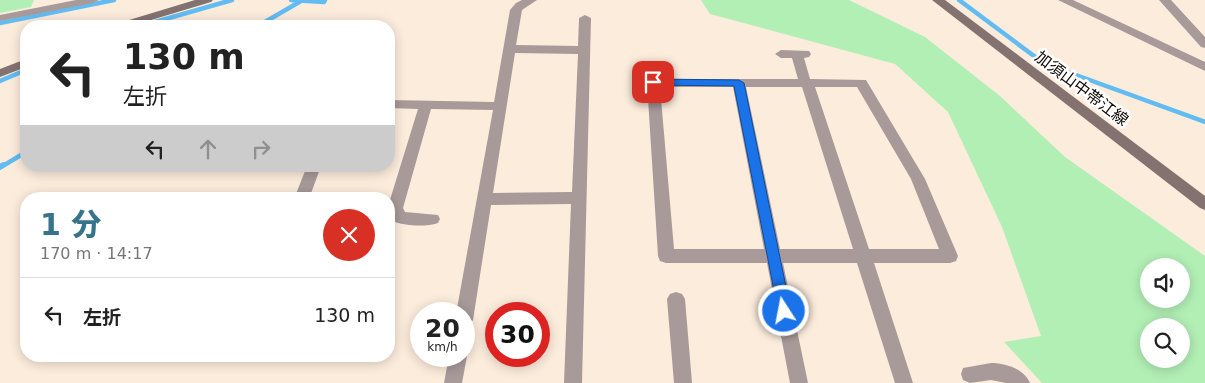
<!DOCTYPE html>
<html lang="ja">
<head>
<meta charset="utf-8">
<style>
	body { margin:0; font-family:"DejaVu Sans","Noto Sans JP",sans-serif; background:#f2f2f2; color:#222; height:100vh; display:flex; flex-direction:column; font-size:19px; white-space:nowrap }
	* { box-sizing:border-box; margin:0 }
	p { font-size:16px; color:#767676 }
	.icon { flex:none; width:28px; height:28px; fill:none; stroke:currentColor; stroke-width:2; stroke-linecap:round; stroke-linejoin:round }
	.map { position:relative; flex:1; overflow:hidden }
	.panel { position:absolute; left:20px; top:192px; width:375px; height:170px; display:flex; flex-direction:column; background:#fff; border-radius:20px; box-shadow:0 2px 12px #0003 }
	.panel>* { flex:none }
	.top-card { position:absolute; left:20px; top:20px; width:375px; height:152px; border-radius:20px; box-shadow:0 2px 12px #0003; background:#fff; color:#222; overflow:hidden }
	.fabs { position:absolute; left:1140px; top:258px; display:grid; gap:10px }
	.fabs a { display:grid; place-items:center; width:50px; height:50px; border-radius:50%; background:#fff; box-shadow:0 2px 12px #0003; font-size:25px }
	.speed { position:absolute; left:410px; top:302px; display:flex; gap:10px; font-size:25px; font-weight:700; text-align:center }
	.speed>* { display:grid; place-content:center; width:65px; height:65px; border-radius:50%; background:#fff; box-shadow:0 2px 12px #0003; line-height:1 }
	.speed small { font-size:12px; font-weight:400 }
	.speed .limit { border:8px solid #d22; background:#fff; color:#111 }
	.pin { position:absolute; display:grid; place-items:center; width:42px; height:42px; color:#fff; margin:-21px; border-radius:10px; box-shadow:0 2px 8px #0006 }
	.me { position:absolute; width:55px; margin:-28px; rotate:349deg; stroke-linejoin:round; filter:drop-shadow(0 0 4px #0008) }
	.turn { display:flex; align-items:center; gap:18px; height:105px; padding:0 20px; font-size:22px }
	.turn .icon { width:65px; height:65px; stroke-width:2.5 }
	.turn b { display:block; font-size:35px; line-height:42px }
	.lanes { display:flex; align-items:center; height:48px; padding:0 20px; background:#0003; justify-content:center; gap:25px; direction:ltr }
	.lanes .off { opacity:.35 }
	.round { display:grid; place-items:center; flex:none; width:52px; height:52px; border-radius:26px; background:#f2f2f2 }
	.overview { display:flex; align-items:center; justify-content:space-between; height:85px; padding:0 20px }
	h1 { font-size:30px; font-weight:800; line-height:38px; color:#37748b }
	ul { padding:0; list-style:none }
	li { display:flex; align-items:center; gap:15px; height:75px; padding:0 20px; border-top:1px solid #e0e0e0 }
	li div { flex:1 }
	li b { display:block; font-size:19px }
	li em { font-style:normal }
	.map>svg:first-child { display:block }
	.green { fill:#b2efb5; fill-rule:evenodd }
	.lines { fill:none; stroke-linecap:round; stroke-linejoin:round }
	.stream-far1 { stroke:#62bcf2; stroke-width:4.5 }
	.stream { stroke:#62bcf2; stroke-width:5.5 }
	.street { fill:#a79a99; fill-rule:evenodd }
	.secondary { fill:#847270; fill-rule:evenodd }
	.route { fill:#1a73e8; stroke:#114b97 }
	.labels { text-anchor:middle; stroke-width:5; stroke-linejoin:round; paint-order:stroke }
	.street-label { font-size:16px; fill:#130c06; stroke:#fff }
</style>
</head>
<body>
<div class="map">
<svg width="1205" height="383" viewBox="0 0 1205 383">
	<rect width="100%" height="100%" fill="#fcecdc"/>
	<g class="green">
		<path d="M 0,0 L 34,0 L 31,7 L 0,13 Z"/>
		<path d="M 701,0 L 849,0 L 925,37 L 1000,96 L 1065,157 L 1205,256 L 1205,383 L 1042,383 L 1004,342 L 1041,336 L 1002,227 L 948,112 L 895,64 L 710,14 ZM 1149,266 L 1181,266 L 1181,299 L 1149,299 ZM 1149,326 L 1181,326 L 1181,359 L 1149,359 Z"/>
	</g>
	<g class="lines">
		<g class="stream-far1">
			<path d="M 291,0 L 324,2 L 325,0"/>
			<path d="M 959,0 L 1038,59 L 1062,70 L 1205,122"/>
			<path d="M 0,23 L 114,0"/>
			<path d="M 141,26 L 232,0"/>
			<path d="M 258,26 L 301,1"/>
			<path d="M 0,81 L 26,70"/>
			<path d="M 1,167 L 26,152"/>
		</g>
		<path class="stream" d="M 0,167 L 3,165"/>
		<g class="street">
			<path d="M 76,0 L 99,0 L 93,3 L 0,21 L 0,15 Z"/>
			<path d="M 522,0 L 537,0 L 522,10 L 516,45 L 578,46 L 579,18 L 585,15 L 591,18 L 582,383 L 564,383 L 571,204 L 491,205 L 473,320 L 470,325 L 464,328 L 464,314 L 456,314 L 493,110 L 431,109 L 403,208 L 405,212 L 438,215 L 440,219 L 438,223 C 426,227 406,226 395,222 L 389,211 L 389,203 L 418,109 L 389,108 L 389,100 L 494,102 L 510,10 L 516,3 ZM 515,53 L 578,54 L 572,192 L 493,193 Z"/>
			<path d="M 1058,0 L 1073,0 L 1205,62 L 1205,71 Z"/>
			<path d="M 1159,0 L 1171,0 L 1205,37 L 1205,48 L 1201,47 Z"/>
			<path d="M 781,50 L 809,51 L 811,54 L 809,57 L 804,58 L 810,79 L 866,80 L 925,179 L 958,256 L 956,261 L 950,263 L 874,263 L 913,383 L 895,383 L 857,263 L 783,263 L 808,383 L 790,383 L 767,263 L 666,263 L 660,261 L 658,256 L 647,83 L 653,79 L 798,79 L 792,58 L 781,58 L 775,54 ZM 660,87 L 733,87 L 764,249 L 674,249 ZM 746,87 L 802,87 L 853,249 L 780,249 ZM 815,87 L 857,87 L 911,179 L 939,249 L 869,249 Z"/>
			<path d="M 307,166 L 321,166 L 309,199 L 294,199 Z"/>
			<path d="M 676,292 L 682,294 L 685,299 L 692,383 L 674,383 L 667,299 L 670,294 Z"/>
			<path d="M 464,350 L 467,356 L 462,383 L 444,383 L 449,356 L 464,356 Z"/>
			<path d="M 991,363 C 1006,363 1024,369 1030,383 L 1006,383 L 991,380 L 970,383 L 963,380 L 961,374 L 963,368 Z"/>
		</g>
		<g class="secondary">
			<path d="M 195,0 L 213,0 L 211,2 L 131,26 L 114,26 L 116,24 Z"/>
			<path d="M 932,0 L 945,0 L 1205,196 L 1205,210 L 1200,208 Z"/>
			<path d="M 26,59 L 26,67 L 0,77 L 0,69 Z"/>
		</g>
	</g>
	<path class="route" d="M 653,79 L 739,80 L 744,83 L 791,311 L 789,315 L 784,316 L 780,315 L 778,311 L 734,86 L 649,85 L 648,82 Z"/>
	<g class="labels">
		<g class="street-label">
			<text transform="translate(1082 88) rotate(37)" y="6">加須山中帯江線</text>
		</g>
	</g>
</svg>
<div class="fabs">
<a><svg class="icon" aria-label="sound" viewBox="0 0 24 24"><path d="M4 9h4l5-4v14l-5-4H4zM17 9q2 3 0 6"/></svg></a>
<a><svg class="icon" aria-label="search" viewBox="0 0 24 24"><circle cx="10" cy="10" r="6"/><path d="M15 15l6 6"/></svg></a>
</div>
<div class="speed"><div>20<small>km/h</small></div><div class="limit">30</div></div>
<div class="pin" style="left:653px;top:82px;background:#d93025"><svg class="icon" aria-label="arrive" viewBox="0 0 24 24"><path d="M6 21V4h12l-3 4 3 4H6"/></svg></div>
<svg class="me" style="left:784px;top:311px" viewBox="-20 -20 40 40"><circle r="17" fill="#1a73e8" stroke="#fff" stroke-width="3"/><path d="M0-11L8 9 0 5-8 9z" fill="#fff"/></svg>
<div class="top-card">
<div class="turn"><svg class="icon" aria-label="left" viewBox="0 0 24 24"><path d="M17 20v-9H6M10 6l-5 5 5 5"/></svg><div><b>130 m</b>左折</div></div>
<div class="lanes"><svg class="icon" aria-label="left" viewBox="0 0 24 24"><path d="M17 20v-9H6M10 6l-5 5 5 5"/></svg><svg class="icon off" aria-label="ahead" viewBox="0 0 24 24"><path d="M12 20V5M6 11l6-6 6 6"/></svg><svg class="icon off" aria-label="right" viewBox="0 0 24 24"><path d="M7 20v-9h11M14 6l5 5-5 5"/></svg></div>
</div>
<section class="panel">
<div class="overview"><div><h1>1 分</h1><p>170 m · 14:17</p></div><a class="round" style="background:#d93025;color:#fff"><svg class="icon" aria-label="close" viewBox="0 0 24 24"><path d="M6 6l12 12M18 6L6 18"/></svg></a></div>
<ul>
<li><svg class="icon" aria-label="left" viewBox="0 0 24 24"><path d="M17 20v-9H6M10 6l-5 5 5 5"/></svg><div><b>左折</b></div><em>130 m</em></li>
</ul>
</section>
</div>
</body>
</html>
